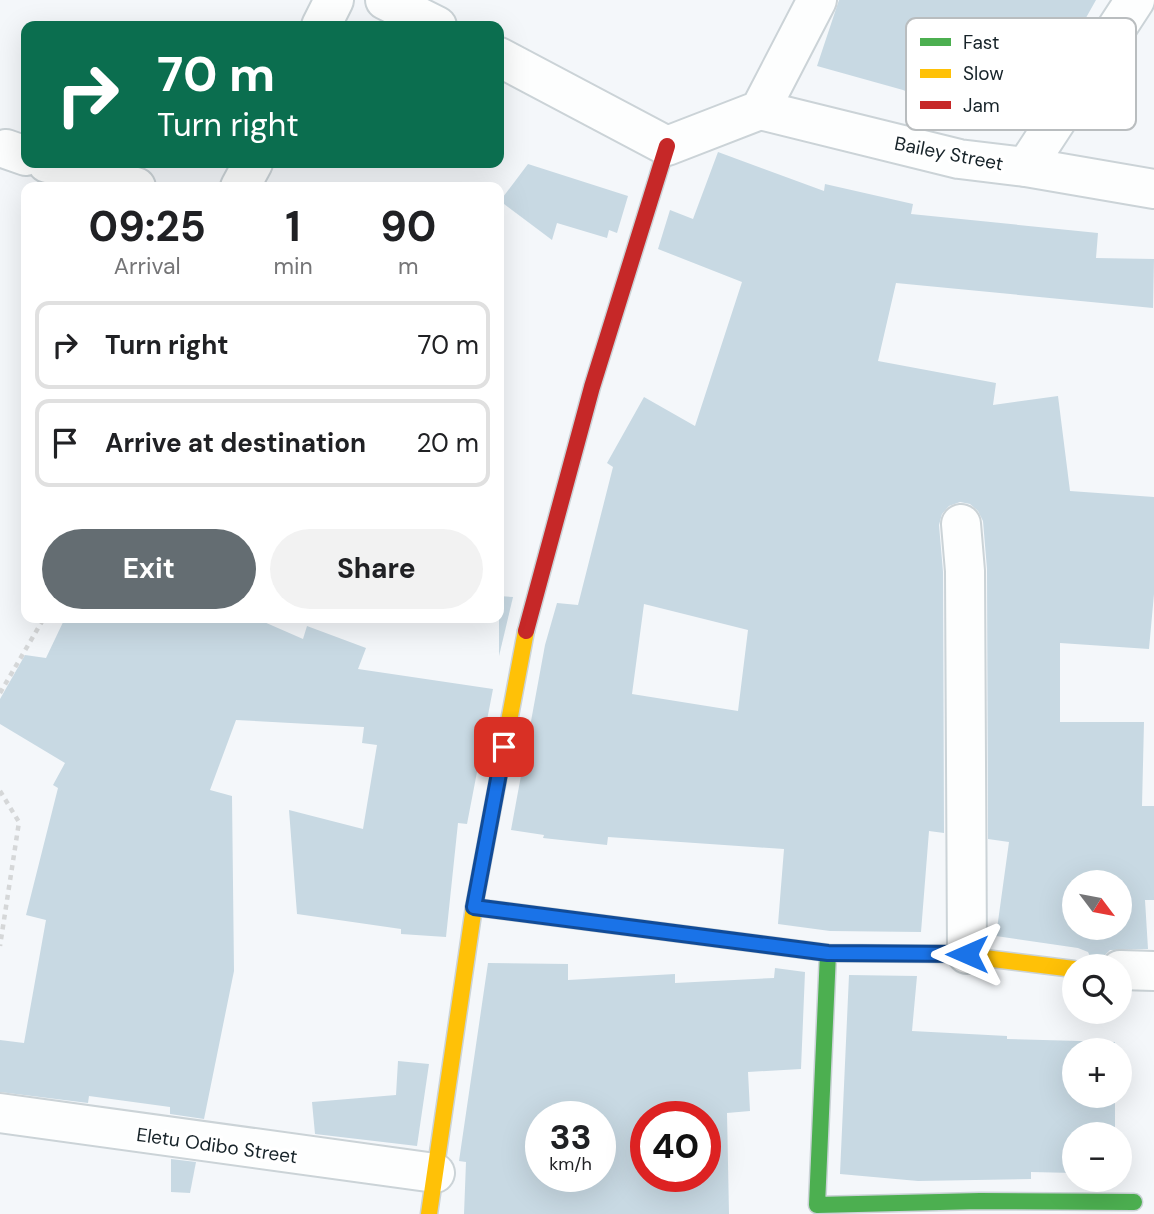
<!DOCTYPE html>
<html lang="en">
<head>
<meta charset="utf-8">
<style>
	body { margin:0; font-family:"DM Sans",sans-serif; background:#f2f2f2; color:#202124; height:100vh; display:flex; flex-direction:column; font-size:26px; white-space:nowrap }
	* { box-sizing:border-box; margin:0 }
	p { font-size:23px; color:#757577 }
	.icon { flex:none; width:38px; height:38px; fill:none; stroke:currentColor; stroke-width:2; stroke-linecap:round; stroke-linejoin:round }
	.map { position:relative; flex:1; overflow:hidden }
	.panel { position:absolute; left:21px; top:182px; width:483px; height:441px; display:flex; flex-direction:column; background:#fff; border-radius:14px; box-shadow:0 7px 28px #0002 }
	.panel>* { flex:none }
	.hud { position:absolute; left:21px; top:21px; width:483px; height:147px; border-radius:14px; box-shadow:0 7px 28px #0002; background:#0b6e4f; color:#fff; overflow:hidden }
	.needle { width:46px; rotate:122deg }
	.controls { position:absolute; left:1062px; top:870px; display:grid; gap:14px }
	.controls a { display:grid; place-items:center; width:70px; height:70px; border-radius:50%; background:#fff; box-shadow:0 7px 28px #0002; font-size:35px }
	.speed { position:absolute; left:525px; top:1101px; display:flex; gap:14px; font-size:35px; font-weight:700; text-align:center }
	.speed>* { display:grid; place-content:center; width:91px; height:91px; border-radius:50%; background:#fff; box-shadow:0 7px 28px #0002; line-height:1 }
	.speed small { font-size:18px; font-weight:400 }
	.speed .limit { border:10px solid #d22; background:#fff; color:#111 }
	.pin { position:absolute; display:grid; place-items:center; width:60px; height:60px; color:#fff; margin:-30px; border-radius:14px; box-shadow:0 4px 10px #0006 }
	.me { position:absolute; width:77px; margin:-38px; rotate:270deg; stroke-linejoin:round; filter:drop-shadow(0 0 5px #0008) }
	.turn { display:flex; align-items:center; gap:24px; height:147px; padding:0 21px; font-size:32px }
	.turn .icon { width:91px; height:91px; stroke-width:2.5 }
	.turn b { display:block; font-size:49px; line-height:60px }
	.eta { display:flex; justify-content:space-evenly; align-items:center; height:119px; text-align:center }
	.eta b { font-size:42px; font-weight:700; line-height:49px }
	.action { display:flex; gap:14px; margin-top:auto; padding:14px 21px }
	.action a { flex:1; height:80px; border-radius:42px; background:#646d72; color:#fff; font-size:28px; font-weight:700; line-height:80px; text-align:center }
	.action a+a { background:#f2f2f2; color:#202124 }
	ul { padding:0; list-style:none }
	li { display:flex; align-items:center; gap:21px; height:88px; margin:0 14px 10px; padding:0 7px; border:4px solid #e0e0e0; border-radius:14px }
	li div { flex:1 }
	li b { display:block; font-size:26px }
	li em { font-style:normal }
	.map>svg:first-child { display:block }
	.building { fill:#c8d9e3; fill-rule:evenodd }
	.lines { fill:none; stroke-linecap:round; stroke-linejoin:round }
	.street-casing { stroke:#cbd3d7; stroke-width:42 }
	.fast-casing { stroke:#cbd3d7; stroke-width:19 }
	.slow-casing { stroke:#cbd3d7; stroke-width:19 }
	.jam-casing { stroke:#cbd3d7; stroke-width:19 }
	.path { stroke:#d5d7d8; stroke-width:4.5; stroke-dasharray:5 5; stroke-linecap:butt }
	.street { stroke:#fdfefe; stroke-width:38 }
	.fast { stroke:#4caf50; stroke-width:16 }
	.slow { stroke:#ffc107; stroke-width:16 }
	.jam { stroke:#c62828; stroke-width:16 }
	.route-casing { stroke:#114b97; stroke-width:18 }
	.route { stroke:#1a73e8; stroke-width:12 }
	.labels { text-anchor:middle; stroke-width:7; stroke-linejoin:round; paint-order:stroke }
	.street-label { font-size:19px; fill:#172329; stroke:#fff }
	.key { fill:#fff; stroke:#b9bdbf; stroke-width:2 }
	.key-label { font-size:19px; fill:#172329 }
</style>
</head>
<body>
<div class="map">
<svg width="1154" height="1214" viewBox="0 0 1154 1214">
	<rect width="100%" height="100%" fill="#f4f7fa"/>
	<g class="building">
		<path d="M 839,0 L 1096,0 L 1056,71 L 1009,39 L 974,121 L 903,90 L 817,66 Z"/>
		<path d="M 718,152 L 824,191 L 825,184 L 913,204 L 911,214 L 1098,233 L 1096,258 L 1154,259 L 1153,308 L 896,283 L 878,361 L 996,383 L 993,405 L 1058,396 L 1070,491 L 1154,497 L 1154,594 L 1149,649 L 1060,643 L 1060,722 L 1144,722 L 1142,806 L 1154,806 L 1154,900 L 1145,900 L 1148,949 L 1110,950 L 1102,958 L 1099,966 L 1095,966 L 1088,952 L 1078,948 L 996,936 L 1009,842 L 988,839 L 987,569 L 983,521 L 978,511 L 970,504 L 960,502 L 949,506 L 942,514 L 939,525 L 943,572 L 944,833 L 929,831 L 921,932 L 830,931 L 778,924 L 784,849 L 608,837 L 607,845 L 543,838 L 544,835 L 511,830 L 545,645 L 557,603 L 578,605 L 613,467 L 607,463 L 644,397 L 695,426 L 742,282 L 658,249 L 670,210 L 693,219 ZM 644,604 L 748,630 L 738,711 L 632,694 ZM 1074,882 L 1120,882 L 1120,928 L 1074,928 Z"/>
		<path d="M 528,164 L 628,196 L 617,233 L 609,230 L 607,238 L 557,223 L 552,240 L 500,201 Z"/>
		<path d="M 499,596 L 513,597 L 499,656 Z"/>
		<path d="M 65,618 L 255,618 L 303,639 L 307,626 L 366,648 L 358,669 L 493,689 L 467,824 L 458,823 L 446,937 L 401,934 L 401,929 L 297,914 L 289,810 L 363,829 L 377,745 L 362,743 L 364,727 L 236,720 L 210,790 L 232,796 L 234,971 L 204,1119 L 170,1114 L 170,1107 L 89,1096 L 88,1103 L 0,1092 L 0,1040 L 24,1043 L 46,920 L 26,915 L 58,788 L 53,785 L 65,763 L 0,724 L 0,699 L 25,655 L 46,658 Z"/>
		<path d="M 488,963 L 568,964 L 568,980 L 675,974 L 675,983 L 774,978 L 775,968 L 805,972 L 801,1069 L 748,1072 L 750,1111 L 727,1113 L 729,1214 L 464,1214 L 466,1162 L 459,1161 ZM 541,1116 L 600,1116 L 600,1176 L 541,1176 ZM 646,1116 L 705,1116 L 705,1176 L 646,1176 Z"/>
		<path d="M 849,975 L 917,976 L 912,1031 L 1007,1036 L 1007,1039 L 1115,1042 L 1115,1050 L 1074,1050 L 1074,1096 L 1115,1096 L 1115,1134 L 1074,1134 L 1074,1173 L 1031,1172 L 1031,1179 L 918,1181 L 840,1174 Z"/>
		<path d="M 398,1061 L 429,1064 L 417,1146 L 315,1134 L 312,1102 L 396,1095 Z"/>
		<path d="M 171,1159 L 196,1162 L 190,1193 L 171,1192 Z"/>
	</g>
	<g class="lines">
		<g class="street-casing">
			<g id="street">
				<path d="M 385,0 L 437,26"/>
				<path d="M 321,26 L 334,0"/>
				<path d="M 499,57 L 667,146 L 760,110 L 817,0"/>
				<path d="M 760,110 L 959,159 L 1026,167 L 1135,0"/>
				<path d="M 6,149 L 26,156"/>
				<path d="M 47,163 L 136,187"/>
				<path d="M 1026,167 L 1154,189"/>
				<path d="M 240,187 L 253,163"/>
				<path d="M 961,524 L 965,571 L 967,954"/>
				<path d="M 1120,970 L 1154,971"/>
				<path d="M 0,1113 L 435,1173"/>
			</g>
		</g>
		<g class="fast-casing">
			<g id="fast">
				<path d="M 474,907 L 828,953 L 952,954"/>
				<path d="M 828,953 L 817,1205 L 980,1201 L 1134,1202"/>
			</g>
		</g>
		<g class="slow-casing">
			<g id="slow">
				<path d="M 952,954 L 1074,969"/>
				<path d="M 429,1214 L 474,907 L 526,631"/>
			</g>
		</g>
		<g class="jam-casing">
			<path id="jam" d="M 526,631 L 592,387 L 667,146"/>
		</g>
		<g class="path">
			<path d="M 0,693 L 44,618"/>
			<path d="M 0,791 L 19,822 L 0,946"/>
		</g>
		<use href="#street" class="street"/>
		<use href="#fast" class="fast"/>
		<use href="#slow" class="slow"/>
		<use href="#jam" class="jam"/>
	</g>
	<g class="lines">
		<g class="route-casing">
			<path id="route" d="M 504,747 L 474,907 L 828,953 L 967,954"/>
		</g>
		<use href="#route" class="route"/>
	</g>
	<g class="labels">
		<g class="street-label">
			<text transform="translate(949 153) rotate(11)" y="7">Bailey Street</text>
			<text transform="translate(217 1145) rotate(8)" y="7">Eletu Odibo Street</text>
		</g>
	</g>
	<rect x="906" y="18" width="230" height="112" rx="10" class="key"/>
	<rect x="920" y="38" width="31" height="8" fill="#4caf50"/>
	<rect x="920" y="69" width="31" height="9" fill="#ffc107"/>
	<rect x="920" y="101" width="31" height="8" fill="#c62828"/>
	<g class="key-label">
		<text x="963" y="49">Fast</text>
		<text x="963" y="80">Slow</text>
		<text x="963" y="112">Jam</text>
	</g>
</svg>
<div class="controls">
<a><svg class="needle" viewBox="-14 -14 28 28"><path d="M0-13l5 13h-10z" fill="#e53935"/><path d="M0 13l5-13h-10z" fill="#757577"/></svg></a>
<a><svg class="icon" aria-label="search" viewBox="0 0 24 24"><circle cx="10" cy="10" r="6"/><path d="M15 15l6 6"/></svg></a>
<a>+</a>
<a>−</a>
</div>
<div class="speed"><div>33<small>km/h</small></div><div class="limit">40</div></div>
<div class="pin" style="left:504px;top:747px;background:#d93025"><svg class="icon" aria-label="arrive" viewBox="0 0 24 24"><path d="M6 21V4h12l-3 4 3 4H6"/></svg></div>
<svg class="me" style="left:967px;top:954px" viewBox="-20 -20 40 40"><path d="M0-17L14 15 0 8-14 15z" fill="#1a73e8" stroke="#fff" stroke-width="4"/></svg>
<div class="hud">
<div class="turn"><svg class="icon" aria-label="right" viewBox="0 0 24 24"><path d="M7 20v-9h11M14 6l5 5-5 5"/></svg><div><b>70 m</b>Turn right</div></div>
</div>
<section class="panel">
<div class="eta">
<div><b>09:25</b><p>Arrival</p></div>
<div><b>1</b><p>min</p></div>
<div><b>90</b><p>m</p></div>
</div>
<ul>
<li><svg class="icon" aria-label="right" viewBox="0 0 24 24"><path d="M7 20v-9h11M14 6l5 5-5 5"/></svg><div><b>Turn right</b></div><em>70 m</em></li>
<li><svg class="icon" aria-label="arrive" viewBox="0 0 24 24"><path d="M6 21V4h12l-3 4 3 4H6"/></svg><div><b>Arrive at destination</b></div><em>20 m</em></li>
</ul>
<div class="action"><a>Exit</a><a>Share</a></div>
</section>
</div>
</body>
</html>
